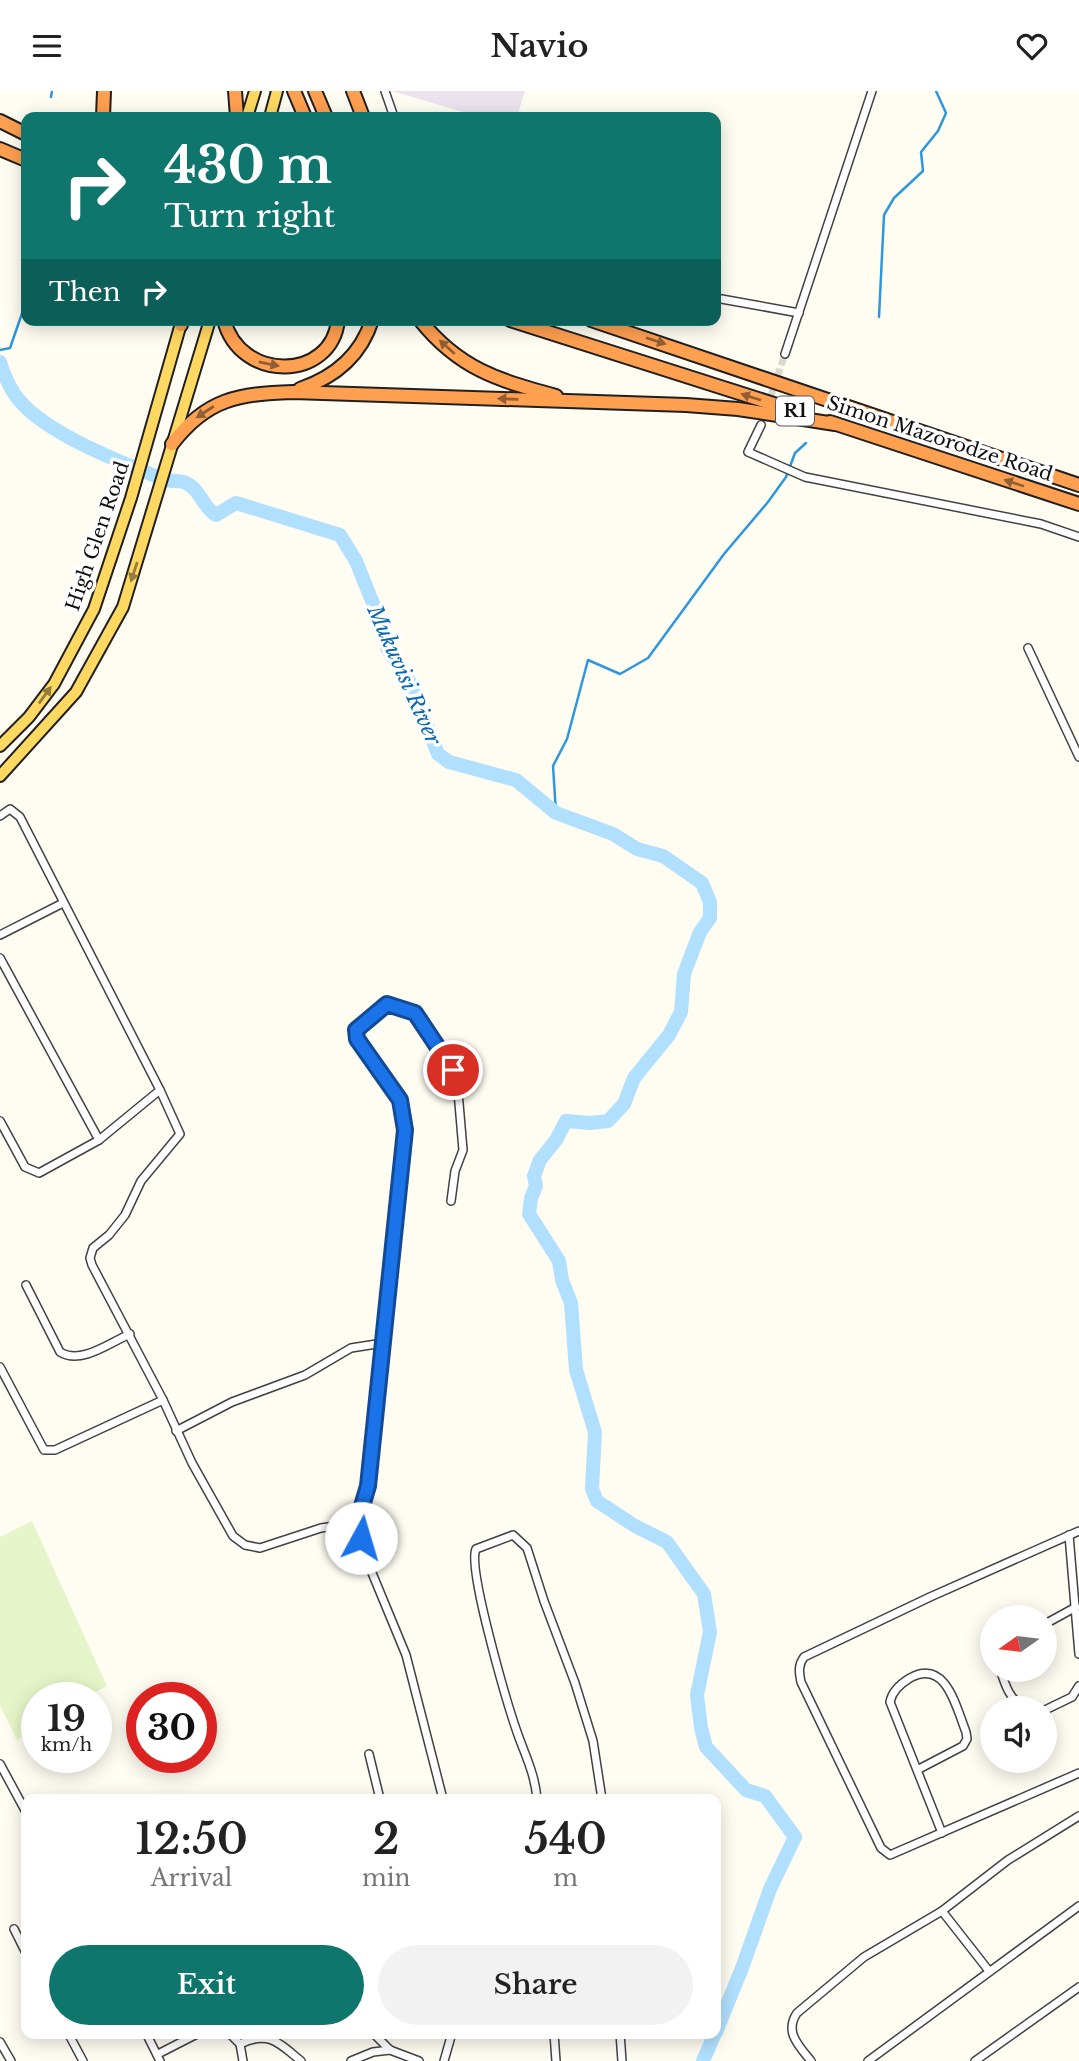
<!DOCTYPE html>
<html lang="en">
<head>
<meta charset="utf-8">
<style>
	body { margin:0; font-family:"Libre Baskerville",serif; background:#f2f2f2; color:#222; height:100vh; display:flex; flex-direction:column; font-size:26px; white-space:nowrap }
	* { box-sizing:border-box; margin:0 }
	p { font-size:23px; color:#767676 }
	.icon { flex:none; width:38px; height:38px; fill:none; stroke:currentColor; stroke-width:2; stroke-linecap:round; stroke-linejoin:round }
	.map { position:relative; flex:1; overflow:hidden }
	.details { position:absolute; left:21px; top:1703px; width:700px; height:245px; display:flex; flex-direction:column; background:#fff; border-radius:14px; box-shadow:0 4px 18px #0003 }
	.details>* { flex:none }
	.hud { position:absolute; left:21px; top:21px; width:700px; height:214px; border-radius:14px; box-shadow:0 4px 18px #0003; background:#0f766e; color:#fff; overflow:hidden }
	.needle { width:46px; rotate:256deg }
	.fabs { position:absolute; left:980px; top:1514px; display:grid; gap:14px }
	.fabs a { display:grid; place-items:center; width:77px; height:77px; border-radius:50%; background:#fff; box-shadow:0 4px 18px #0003; font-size:35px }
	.speed { position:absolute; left:21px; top:1591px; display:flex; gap:14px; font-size:35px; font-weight:700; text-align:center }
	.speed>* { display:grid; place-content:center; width:91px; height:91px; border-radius:50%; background:#fff; box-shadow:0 4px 18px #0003; line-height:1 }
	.speed small { font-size:18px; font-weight:400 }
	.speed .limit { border:10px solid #d22; background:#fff; color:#111 }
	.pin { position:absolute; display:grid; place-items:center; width:60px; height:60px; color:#fff; margin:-30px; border:4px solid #fff; border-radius:50%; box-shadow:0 2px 7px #0007 }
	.me { position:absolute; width:77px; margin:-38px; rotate:6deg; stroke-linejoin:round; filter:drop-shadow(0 0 5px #0008) }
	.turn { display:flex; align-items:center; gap:24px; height:147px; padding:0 28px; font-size:32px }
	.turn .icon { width:91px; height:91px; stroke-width:2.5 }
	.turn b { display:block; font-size:49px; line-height:60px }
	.then { display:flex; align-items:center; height:66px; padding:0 28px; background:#0003; gap:14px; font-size:26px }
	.eta { display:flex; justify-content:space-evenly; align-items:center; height:119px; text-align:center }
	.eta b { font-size:42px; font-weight:600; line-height:49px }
	.primary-button { display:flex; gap:14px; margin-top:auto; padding:14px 28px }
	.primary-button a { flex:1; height:80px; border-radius:42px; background:#0f766e; color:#fff; font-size:28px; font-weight:600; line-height:80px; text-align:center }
	.primary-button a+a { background:#f2f2f2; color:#222 }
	header { display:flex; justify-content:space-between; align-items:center; height:91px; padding:0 28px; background:#fff; font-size:32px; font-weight:600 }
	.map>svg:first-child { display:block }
	.industrial { fill:#ede3ef }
	.pitch { fill:#e6f5c9 }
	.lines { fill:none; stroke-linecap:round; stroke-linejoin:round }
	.stream { stroke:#2e97dd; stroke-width:2.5 }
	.river { stroke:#b0e0fd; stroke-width:14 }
	.street-tunnel { stroke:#dbd8d0; stroke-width:7; stroke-dasharray:7 3.5; stroke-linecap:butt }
	.street-casing { stroke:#424242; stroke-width:10 }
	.primary-casing { stroke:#202020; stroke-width:14 }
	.highway-casing { stroke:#202020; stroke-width:16 }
	.street { stroke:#fff; stroke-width:7 }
	.primary { stroke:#ffd862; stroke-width:10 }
	.highway { stroke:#ff9f50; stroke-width:12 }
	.oneway { fill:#935e33 }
	.oneway2 { fill:#937e3d }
	.route-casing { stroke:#114b97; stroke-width:18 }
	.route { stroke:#1a73e8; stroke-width:12 }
	.labels { text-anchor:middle; stroke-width:7; stroke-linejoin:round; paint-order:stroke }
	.shield { fill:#fff; stroke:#575757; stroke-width:2 }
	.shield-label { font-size:18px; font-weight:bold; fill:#0f0f0f }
	.street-label { font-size:19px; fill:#0f0f0f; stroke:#fff }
	.water-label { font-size:21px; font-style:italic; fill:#0968b1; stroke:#fff }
</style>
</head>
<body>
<header><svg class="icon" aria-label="menu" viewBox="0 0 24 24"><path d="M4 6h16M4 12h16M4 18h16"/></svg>Navio<svg class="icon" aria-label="heart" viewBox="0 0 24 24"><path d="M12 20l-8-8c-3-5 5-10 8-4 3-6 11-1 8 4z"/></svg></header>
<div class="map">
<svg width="1079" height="1970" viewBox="0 0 1079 1970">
	<rect width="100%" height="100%" fill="#fffcf2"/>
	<path class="industrial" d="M 392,0 L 525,0 L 517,26 L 480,26 Z"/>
	<path class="pitch" d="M 32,1430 L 107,1595 L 87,1606 L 37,1606 L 37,1637 L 17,1649 L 0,1615 L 0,1446 Z"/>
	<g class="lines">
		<g class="stream">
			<path d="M 51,6 L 52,0"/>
			<path d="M 879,226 L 884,124 L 894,107 L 923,80 L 921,61 L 938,40 L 946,22 L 936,0"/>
			<path d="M 0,259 L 10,257 L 26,211"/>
			<path d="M 556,722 L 553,675 L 567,648 L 588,569 L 620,583 L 648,567 L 724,463 L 768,411 L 786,386 L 795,362 L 806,352"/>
		</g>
		<g class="river">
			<path d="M 0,271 C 3,282 11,300 19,309 C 47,343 122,372 163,388 C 170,391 178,389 184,391 C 201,398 202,416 216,424 L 236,412 L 340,444 L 356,470 L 384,540 L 388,559 L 411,593 L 438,663 L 449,671 L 516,689 L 556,722 L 613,743 L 637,758 L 663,765 L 702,792 L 710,811 L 710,827 L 700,841 L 684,883 L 681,921 L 669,944 L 634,987 L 624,1013 L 608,1030 L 590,1032 L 566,1030 L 556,1049 L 540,1069 L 534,1085 L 536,1095 L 531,1107 L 529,1123 L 559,1170 L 562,1189 L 571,1212 L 576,1279 L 595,1341 L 592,1398 L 597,1410 L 635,1435 L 667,1451 L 704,1503 L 710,1541 L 697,1604 L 701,1637 L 706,1656 L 746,1699 L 765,1705 L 795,1746 L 770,1798 L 742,1877 L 716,1941"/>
			<path d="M 703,1970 L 715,1942"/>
		</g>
		<path class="street-tunnel" d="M 761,334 L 785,263"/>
		<g class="street-casing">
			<g id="street">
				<path d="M 385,0 L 394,26"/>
				<path d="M 716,207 L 799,222"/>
				<path d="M 785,263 L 872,0"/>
				<path d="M 761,334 L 748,361 L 805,386 L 1041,433 L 1079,446"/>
				<path d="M 1028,557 L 1079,666"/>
				<path d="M 0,725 L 10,718 L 20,726 L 160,999 L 99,1049 L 39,1082 L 25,1076 L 0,1030"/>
				<path d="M 0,844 L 63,812"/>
				<path d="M 0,867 L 99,1049"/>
				<path d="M 160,999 L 180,1043 L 141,1090 L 125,1124 L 109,1144 L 93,1157 L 90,1167 L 92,1174 L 163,1309 L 192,1372 L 233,1445 L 245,1454 L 260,1457 L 321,1437 L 357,1432"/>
				<path d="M 26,1194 L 60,1261 C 81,1274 109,1252 130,1243"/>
				<path d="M 0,1276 L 44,1359 L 55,1359 L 163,1309"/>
				<path d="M 176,1340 L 232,1311 L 305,1284 L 351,1257 L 383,1252"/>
				<path d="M 1079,1440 L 930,1506 L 804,1566 C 798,1574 799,1581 801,1591 L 881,1757 L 890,1764 L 1079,1682"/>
				<path d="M 1069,1444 L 1079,1563"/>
				<path d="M 1045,1533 L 1076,1516"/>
				<path d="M 1000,1578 C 1005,1594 1010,1610 1026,1617"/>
				<path d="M 1045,1619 L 1072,1606 L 1079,1595"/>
				<path d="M 369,1663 L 380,1708"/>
				<path d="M 0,1673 L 26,1721"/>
				<path d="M 917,1679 L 963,1655 L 967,1648 L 966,1641 C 956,1616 946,1567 910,1587 C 900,1593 892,1600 890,1611 L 942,1742"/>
				<path d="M 443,1708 L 406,1564 L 370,1477 L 357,1432 L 363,1421 L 368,1395 L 405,1039 L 400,1009 L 357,948 L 356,939 L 387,913 L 415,922 L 457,989 L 463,1059 L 455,1080 L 451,1110"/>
				<path d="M 537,1708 C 535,1683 525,1664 517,1641 C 508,1615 467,1477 476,1458 L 513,1444 L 527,1457 L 544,1510 L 575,1592 L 593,1650 L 602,1708"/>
				<path d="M 942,1820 L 989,1880"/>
				<path d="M 14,1838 L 26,1862"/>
				<path d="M 68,1942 L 83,1970"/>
				<path d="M 146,1942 L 160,1970"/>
				<path d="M 229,1942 L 240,1953 L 243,1970"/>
				<path d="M 373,1942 L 390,1959 L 419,1970"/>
				<path d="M 554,1942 L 556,1970"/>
				<path d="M 620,1942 L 622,1970"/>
				<path d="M 0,1951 L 11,1970"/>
				<path d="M 240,1953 C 269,1939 279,1952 301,1970"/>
				<path d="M 158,1963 L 199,1942"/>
				<path d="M 351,1970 L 373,1961 L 390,1959"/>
				<path d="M 444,1970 L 452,1942"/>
				<path d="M 811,1970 C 799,1955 784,1941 797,1922 L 864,1866 L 942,1820 L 1008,1769 L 1079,1725"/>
				<path d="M 868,1970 L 1079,1815"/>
				<path d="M 975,1970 L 1079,1896"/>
			</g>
		</g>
		<g class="primary-casing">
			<g id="primary">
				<path d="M 247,26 L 255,0"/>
				<path d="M 270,26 L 277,0"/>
				<path d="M 0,655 L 29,626 L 54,593 L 94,518 L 131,407 L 182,229"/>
				<path d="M 0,685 L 76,601 L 123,516 L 210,229"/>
			</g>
		</g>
		<g class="highway-casing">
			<g id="highway">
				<path d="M 235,0 L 237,26"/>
				<path d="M 294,0 L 305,26"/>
				<path d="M 315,0 L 326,26"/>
				<path d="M 353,0 L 363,26"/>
				<path d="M 103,26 L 104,0"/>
				<path d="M 0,30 L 26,43"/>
				<path d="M 0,58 L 26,69"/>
				<path d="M 181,229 L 181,234"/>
				<path d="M 224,229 C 240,292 332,290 338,229"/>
				<path d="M 420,229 C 459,278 498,289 556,305"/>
				<path d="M 510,229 L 799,321"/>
				<path d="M 591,229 L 1079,394"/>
				<path d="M 300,298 C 335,286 361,264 372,229"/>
				<path d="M 830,331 L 1079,413"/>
				<path d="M 172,353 C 207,307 239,303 293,301 L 686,314 L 738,318 L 835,333"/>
			</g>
		</g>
		<use href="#street" class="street"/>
		<use href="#primary" class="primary"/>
		<use href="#highway" class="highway"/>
	</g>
	<defs><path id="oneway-solid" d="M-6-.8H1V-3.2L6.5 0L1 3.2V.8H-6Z" transform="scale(1.75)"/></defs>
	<g class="oneway">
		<use href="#oneway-solid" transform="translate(656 250) rotate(18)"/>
		<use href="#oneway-solid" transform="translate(447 256) rotate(-138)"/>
		<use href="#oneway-solid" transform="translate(269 273) rotate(11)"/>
		<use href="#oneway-solid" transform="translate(751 306) rotate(-162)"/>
		<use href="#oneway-solid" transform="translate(508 308) rotate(-178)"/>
		<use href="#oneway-solid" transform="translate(205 321) rotate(147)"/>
		<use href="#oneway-solid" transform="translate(1014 392) rotate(-162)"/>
	</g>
	<g class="oneway2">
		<use href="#oneway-solid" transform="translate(134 481) rotate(108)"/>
		<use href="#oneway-solid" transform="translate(45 604) rotate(-54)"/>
	</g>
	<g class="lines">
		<g class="route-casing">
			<path id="route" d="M 361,1447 L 357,1432 L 368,1395 L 405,1039 L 400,1009 L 357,948 L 356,939 L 387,913 L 415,922 L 453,979"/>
		</g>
		<use href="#route" class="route"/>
	</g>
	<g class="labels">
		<rect class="shield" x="776" y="305.5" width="38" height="29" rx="5"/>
		<g class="shield-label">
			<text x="795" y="326">R1</text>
		</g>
		<g class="street-label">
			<text transform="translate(940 347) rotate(18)" y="7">Simon Mazorodze Road</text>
			<text transform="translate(97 445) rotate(-71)" y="7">High Glen Road</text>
		</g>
		<g class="water-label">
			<text transform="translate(404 584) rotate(66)" y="7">Mukuvisi River</text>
		</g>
	</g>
</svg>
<div class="fabs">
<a><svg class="needle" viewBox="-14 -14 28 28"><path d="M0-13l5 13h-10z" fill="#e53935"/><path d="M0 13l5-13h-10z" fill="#767676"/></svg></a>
<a><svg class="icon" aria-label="sound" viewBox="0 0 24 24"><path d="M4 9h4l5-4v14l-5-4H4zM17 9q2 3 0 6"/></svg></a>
</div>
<div class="speed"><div>19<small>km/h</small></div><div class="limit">30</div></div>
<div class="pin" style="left:453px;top:979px;background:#d93025"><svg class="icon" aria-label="arrive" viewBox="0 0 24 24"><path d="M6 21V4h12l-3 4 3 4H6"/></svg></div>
<svg class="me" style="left:361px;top:1447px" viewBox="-20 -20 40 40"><circle r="19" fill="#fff"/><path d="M0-13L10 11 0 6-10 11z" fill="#1a73e8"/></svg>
<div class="hud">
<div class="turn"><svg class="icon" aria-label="right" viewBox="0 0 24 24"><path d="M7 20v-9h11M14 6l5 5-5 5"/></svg><div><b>430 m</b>Turn right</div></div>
<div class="then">Then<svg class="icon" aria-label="right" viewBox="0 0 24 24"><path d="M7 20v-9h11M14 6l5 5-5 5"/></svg></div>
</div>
<section class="details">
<div class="eta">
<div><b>12:50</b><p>Arrival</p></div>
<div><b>2</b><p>min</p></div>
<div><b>540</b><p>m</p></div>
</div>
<div class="primary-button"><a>Exit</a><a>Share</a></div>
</section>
</div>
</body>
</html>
